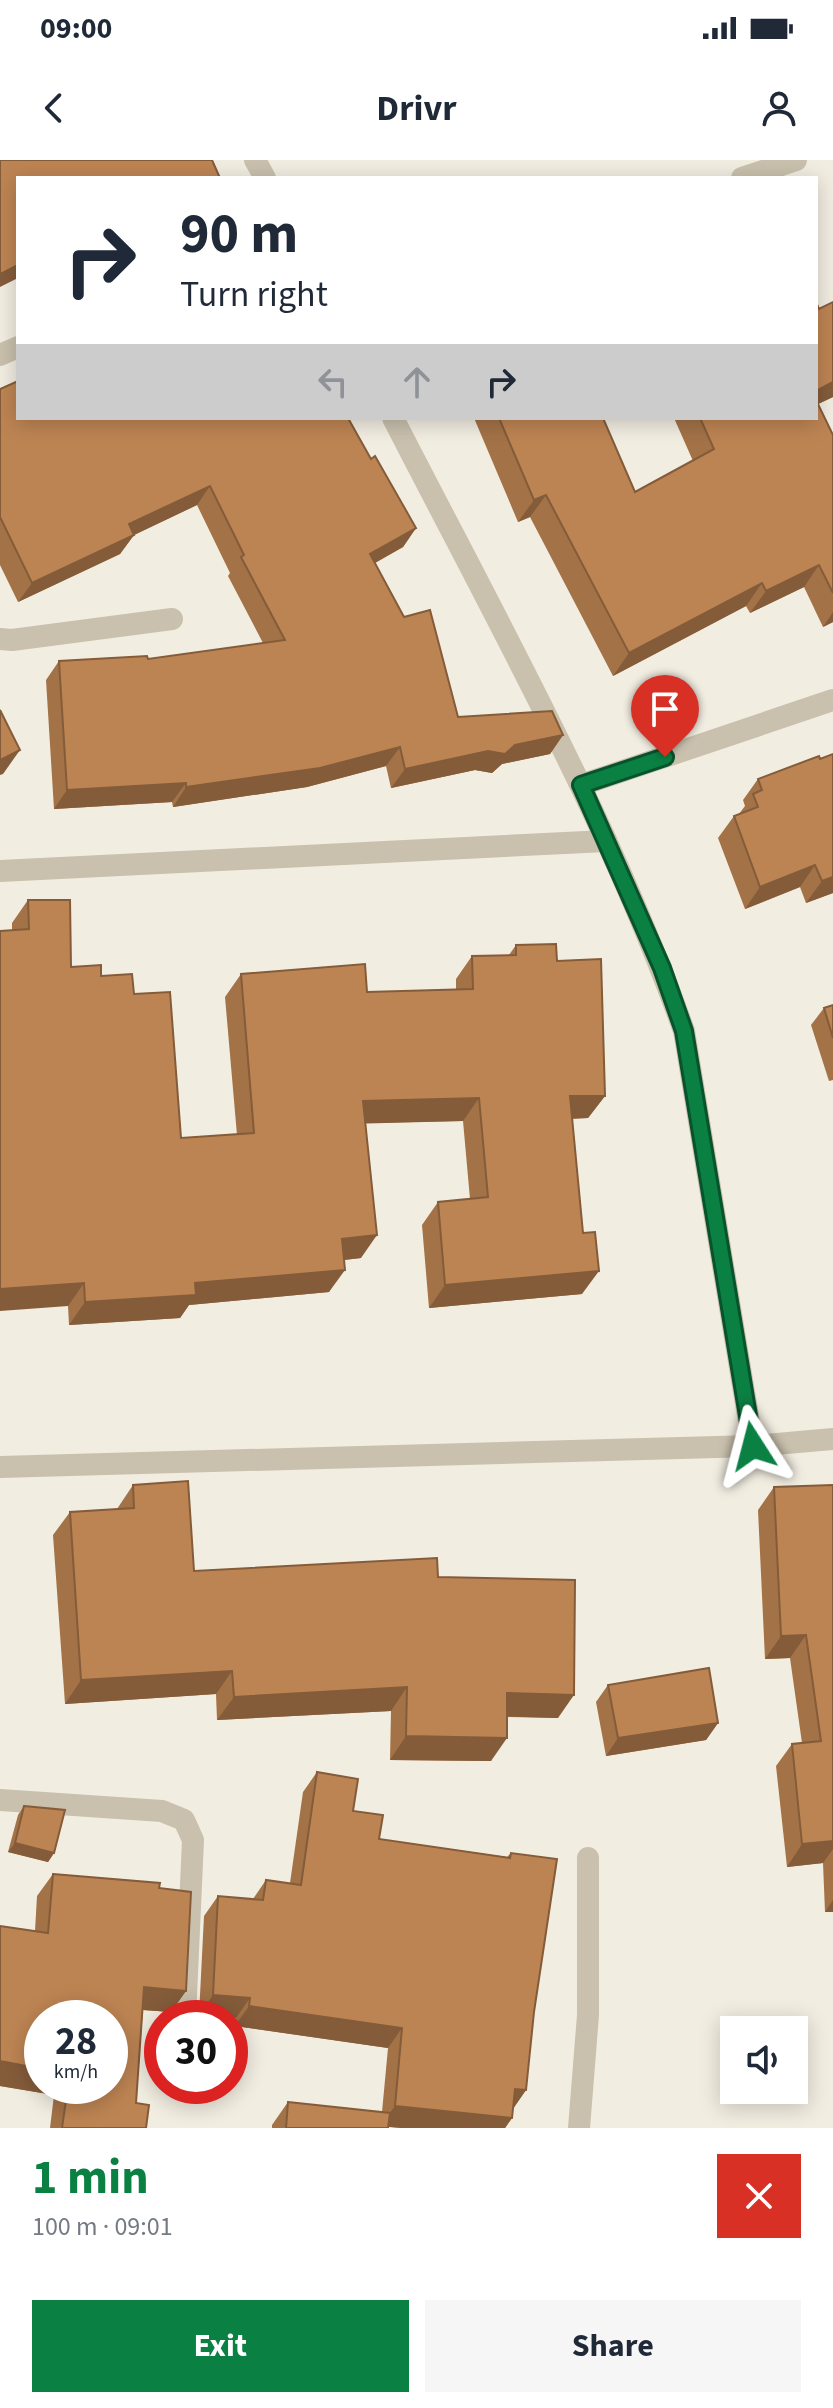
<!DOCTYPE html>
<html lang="en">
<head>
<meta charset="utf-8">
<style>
	body { margin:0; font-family:"Source Sans 3",sans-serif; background:#f6f6f7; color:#1f2937; height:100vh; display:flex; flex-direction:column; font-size:30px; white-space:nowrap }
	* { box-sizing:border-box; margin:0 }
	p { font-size:26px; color:#747a83 }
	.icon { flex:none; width:44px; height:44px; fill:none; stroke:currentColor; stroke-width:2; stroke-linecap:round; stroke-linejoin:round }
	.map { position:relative; height:1968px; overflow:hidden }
	.drawer { display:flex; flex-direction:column; background:#fff; flex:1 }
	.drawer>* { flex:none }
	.banner { position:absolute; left:16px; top:16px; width:802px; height:244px; border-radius:0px; box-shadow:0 4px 20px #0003; background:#fff; color:#1f2937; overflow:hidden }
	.controls { position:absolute; left:720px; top:1856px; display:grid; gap:16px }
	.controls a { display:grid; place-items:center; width:88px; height:88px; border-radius:0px; background:#fff; box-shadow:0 4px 20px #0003; font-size:40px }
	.speed { position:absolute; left:24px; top:1840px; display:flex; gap:16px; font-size:40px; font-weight:700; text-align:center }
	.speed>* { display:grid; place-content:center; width:104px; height:104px; border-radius:50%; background:#fff; box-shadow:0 4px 20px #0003; line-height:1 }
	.speed small { font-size:20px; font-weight:400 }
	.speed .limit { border:12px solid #d22; background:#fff; color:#111 }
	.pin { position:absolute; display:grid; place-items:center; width:68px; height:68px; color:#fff; margin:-82px -34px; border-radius:50% 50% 50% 0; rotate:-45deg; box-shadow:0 0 8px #0007 }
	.pin .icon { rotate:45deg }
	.me { position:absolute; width:88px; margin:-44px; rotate:351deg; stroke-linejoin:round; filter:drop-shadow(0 0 6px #0008) }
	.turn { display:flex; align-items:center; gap:28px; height:168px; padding:0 32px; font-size:36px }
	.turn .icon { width:104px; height:104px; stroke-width:2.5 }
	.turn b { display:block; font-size:56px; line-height:68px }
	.lanes { display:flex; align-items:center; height:76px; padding:0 32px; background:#0003; justify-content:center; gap:40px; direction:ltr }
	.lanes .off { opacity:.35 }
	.round { display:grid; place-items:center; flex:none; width:84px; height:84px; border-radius:0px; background:#f6f6f7 }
	.head { display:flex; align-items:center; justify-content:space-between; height:136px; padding:0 32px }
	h1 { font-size:48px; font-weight:700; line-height:60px; color:#0b8043 }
	.action { display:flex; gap:16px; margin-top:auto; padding:16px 32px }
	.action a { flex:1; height:92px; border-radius:0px; background:#0b8043; color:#fff; font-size:32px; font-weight:700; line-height:92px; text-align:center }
	.action a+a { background:#f6f6f7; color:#1f2937 }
	.status { display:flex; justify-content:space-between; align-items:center; height:56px; padding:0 40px; background:#fff; direction:ltr }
	.status svg { height:22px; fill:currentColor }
	header { display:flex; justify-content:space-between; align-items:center; height:104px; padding:0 32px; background:#fff; font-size:36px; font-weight:700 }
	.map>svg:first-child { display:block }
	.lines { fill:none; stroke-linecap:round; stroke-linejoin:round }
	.minor { stroke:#c9c0ad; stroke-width:22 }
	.wall { fill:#a37247; fill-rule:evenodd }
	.shaded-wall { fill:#845c3a }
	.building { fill:#bd8453; stroke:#845c3a; stroke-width:2 }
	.route-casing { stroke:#07532c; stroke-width:20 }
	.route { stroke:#0b8043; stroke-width:14 }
</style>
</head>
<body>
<div class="status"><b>09:00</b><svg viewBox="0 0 49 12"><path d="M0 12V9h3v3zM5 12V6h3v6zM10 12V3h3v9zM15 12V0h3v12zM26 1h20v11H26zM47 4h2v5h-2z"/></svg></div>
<header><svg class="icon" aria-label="back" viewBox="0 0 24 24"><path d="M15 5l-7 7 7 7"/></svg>Drivr<svg class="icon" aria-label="person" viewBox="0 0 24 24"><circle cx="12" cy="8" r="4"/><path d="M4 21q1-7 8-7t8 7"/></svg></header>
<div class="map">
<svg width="833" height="1968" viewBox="0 0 833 1968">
	<rect width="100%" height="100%" fill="#f2ede1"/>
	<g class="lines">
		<g class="minor">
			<path d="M 255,0 L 265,18"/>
			<path d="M 742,18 L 796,0"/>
			<path d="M 0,195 L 18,187"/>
			<path d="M 393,258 C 496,459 608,658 684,871 L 753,1286"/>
			<path d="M 0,479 L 12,480 L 172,459"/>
			<path d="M 581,625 L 833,540"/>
			<path d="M 0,711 L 606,681"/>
			<path d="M 0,1307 L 753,1286 L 833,1279"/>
			<path d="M 0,1640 L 162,1651 L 184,1660 L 193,1680 L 185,1858"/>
			<path d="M 579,1968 L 588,1855 L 588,1698"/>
		</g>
	</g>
	<g class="wall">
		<path d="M 833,142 L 833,237 L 818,244 L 833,275 L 833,462 L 823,467 L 804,427 L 750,453 L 746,446 L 613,516 L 530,357 L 518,362 L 474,258 L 603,258 L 635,332 L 693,301 L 674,258 L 816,258 L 819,149 Z"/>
		<path d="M 0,229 L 371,299 L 416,368 L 403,387 L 374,403 L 458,557 L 563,575 L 550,594 L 502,604 L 492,613 L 475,610 L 391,628 L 386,606 L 307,627 L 173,647 L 172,642 L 54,649 L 46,520 L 59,501 L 148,499 L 263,483 L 228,416 L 230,413 L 197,345 L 134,375 L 120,394 L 18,442 L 0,405 Z"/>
		<path d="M 758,619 L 833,733 L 806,743 L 800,727 L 745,749 L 718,678 L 734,656 L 739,654 L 745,646 L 743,640 Z"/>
		<path d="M 28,740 L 71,807 L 101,816 L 134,834 L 181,978 L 237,975 L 225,837 L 241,814 L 367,832 L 456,830 L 456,819 L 472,796 L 509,795 L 516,785 L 557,801 L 605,936 L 588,958 L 572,959 L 582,1134 L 429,1148 L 422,1065 L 438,1042 L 470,1039 L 463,961 L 365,963 L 361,1098 L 344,1100 L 329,1132 L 189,1145 L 180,1158 L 69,1165 L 68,1146 L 12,770 L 12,763 Z"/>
		<path d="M 833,845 L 833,920 L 829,921 L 811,865 L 824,848 Z"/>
		<path d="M 133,1325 L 194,1411 L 438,1417 L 558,1558 L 507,1557 L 491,1601 L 390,1600 L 391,1551 L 217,1560 L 216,1534 L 65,1544 L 53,1375 L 70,1352 L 117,1349 Z"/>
		<path d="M 833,1325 L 833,1752 L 825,1752 L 823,1703 L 787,1707 L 776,1606 L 792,1584 L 802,1583 L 790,1498 L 765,1499 L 758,1350 L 774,1327 Z"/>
		<path d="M 608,1525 L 718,1563 L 706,1580 L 606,1596 L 596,1542 Z"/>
		<path d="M 317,1612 L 379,1679 L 507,1697 L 511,1693 L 534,1852 L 526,1930 L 513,1949 L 512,1958 L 505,1968 L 402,1968 L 389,1967 L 388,1968 L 272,1968 L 272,1965 L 288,1942 L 382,1952 L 388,1888 L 235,1866 L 236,1858 L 199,1855 L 204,1756 L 218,1736 L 253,1739 L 266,1720 L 290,1723 L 303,1632 Z"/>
		<path d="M 24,1646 L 54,1693 L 48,1702 L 8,1692 L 18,1655 Z"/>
		<path d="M 53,1714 L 159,1728 L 186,1831 L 171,1852 L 143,1850 L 136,1943 L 146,1968 L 50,1968 L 54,1935 L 0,1926 L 0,1766 L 35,1771 L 37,1736 ZM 42,1858 L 110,1926 L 42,1926 Z"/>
	</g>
	<g class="shaded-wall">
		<path d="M 18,105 L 18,118 L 0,127 L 0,114 Z"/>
		<path d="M 833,222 L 833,237 L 816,245 L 816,231 Z"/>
		<path d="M 210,326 L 197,345 L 134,375 L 120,394 L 18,442 L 32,423 L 129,364 Z"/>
		<path d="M 546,335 L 530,357 L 518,362 L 534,340 Z"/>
		<path d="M 416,368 L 403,387 L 356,414 L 370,394 Z"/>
		<path d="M 819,405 L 804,427 L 750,453 L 766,431 Z"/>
		<path d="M 762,423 L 746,446 L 613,516 L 629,493 Z"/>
		<path d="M 833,452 L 833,462 L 823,467 Z"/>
		<path d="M 563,575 L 550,594 L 502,604 L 492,613 L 475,610 L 391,628 L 405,609 Z"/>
		<path d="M 400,587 L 386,606 L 307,627 L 173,647 L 186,627 Z"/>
		<path d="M 20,590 L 3,614 L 0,615 L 0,600 Z"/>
		<path d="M 186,623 L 172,642 L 54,649 L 67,630 Z"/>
		<path d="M 815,705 L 800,727 L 745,749 L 760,727 Z"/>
		<path d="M 833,717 L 833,733 L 806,743 L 822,721 Z"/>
		<path d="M 570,936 L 605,936 L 588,958 L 554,959 Z"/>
		<path d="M 479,938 L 463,961 L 347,964 L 363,941 Z"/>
		<path d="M 377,1075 L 361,1098 L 326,1102 L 342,1079 Z"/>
		<path d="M 345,1110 L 329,1132 L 189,1145 L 180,1158 L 69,1165 L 85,1142 L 195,1123 Z"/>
		<path d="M 599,1111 L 582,1134 L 429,1148 L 445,1125 Z"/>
		<path d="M 84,1123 L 68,1146 L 0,1151 L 0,1129 Z"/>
		<path d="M 806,1475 L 790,1498 L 765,1499 L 781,1476 Z"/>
		<path d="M 232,1511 L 216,1534 L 65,1544 L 81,1520 Z"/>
		<path d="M 407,1527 L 391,1551 L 217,1560 L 234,1537 Z"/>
		<path d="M 507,1533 L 574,1535 L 558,1558 L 491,1556 Z"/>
		<path d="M 718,1563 L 706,1580 L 606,1596 L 618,1578 Z"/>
		<path d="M 406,1576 L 507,1578 L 491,1601 L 390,1600 Z"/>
		<path d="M 833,1681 L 833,1689 L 823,1703 L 787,1707 L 802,1684 Z"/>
		<path d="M 15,1683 L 54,1693 L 48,1702 L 8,1692 Z"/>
		<path d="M 833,1740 L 833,1752 L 825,1752 Z"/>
		<path d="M 144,1827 L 186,1831 L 171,1852 L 129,1849 Z"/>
		<path d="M 213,1835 L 250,1838 L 236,1858 L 199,1855 Z"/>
		<path d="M 249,1846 L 402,1868 L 388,1888 L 235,1866 Z"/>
		<path d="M 0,1901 L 42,1909 L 42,1926 L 61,1926 L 54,1935 L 0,1926 Z"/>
		<path d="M 515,1929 L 526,1930 L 512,1950 Z"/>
		<path d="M 395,1946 L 512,1958 L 505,1968 L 402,1968 L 380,1966 Z"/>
	</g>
	<g class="building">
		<path d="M 0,0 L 212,0 L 220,18 L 18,18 L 18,105 L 0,114 Z"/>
		<path d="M 816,142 L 819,149 L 833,142 L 833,222 L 816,231 Z"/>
		<path d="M 18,221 L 18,258 L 348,258 L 371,299 L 375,296 L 416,368 L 370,394 L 404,457 L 430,450 L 458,557 L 552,551 L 563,575 L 515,585 L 505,594 L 488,591 L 405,609 L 400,587 L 320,608 L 186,627 L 186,623 L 67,630 L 59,501 L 147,496 L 148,499 L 285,480 L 241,397 L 244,395 L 210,326 L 129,364 L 134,375 L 32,423 L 0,357 L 0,229 Z"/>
		<path d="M 816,240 L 833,275 L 833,433 L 819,405 L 766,431 L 762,423 L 629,493 L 546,335 L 534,340 L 499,258 L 603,258 L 635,332 L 714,289 L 700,258 L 816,258 Z"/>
		<path d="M 0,550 L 20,590 L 0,600 Z"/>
		<path d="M 833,594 L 833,717 L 822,721 L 815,705 L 760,727 L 734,656 L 758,647 L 753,634 L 762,630 L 758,619 L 819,596 L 820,599 Z"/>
		<path d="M 28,740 L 70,740 L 71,807 L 101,805 L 101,816 L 132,814 L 134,834 L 170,832 L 181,978 L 254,973 L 241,814 L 365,804 L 367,832 L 473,829 L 472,796 L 516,795 L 516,785 L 556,784 L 557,801 L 601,799 L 605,936 L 570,936 L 583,1073 L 595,1072 L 599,1111 L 445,1125 L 438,1042 L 488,1037 L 479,938 L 363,941 L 377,1075 L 342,1079 L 345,1110 L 195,1123 L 196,1135 L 85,1142 L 84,1123 L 0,1129 L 0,771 L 29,769 Z"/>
		<path d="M 833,845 L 833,878 L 824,848 Z"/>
		<path d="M 188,1321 L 194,1411 L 437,1398 L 438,1417 L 575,1420 L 574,1535 L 507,1533 L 507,1578 L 406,1576 L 407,1527 L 234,1537 L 232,1511 L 81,1520 L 70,1352 L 134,1348 L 133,1325 Z"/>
		<path d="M 833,1325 L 833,1681 L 802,1684 L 792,1584 L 821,1581 L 806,1475 L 781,1476 L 774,1327 Z"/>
		<path d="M 709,1508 L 718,1563 L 618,1578 L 608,1525 Z"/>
		<path d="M 317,1612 L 358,1619 L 353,1651 L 383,1655 L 379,1679 L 510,1698 L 511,1693 L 557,1699 L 534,1852 L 526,1930 L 515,1929 L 512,1958 L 395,1946 L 402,1868 L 249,1846 L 250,1838 L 213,1835 L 218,1736 L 263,1740 L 266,1720 L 301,1725 Z"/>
		<path d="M 24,1646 L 65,1650 L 54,1693 L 15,1683 Z"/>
		<path d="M 53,1714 L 160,1723 L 159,1728 L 191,1732 L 186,1831 L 144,1827 L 136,1943 L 149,1945 L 146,1968 L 62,1968 L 68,1926 L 110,1926 L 110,1858 L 42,1858 L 42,1909 L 0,1901 L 0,1766 L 48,1773 Z"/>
		<path d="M 288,1942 L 390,1953 L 388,1968 L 286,1968 Z"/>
	</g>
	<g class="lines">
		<g class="route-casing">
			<path id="route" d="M 665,597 L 581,625 L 662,808 L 684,871 L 753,1286"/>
		</g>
		<use href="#route" class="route"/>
	</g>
</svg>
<div class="controls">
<a><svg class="icon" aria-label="sound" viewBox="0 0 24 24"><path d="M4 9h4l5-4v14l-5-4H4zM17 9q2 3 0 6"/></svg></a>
</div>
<div class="speed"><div>28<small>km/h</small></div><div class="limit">30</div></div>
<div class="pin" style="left:665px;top:597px;background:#d93025"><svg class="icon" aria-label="arrive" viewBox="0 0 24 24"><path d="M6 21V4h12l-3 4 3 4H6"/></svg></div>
<svg class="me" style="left:753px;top:1286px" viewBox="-20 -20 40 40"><path d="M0-17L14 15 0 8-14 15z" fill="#0b8043" stroke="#fff" stroke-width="4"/></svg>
<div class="banner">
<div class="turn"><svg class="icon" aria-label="right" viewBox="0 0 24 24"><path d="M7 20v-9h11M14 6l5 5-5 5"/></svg><div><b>90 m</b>Turn right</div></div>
<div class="lanes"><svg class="icon off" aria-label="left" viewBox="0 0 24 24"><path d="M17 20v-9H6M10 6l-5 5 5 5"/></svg><svg class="icon off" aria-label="ahead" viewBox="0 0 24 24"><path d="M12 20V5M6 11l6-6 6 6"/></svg><svg class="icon" aria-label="right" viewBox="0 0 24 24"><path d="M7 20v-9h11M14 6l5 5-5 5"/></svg></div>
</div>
</div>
<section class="drawer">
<div class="head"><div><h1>1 min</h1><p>100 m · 09:01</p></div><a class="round" style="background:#d93025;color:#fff"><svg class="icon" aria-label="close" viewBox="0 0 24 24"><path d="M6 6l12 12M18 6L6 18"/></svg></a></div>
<div class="action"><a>Exit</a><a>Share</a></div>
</section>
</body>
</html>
